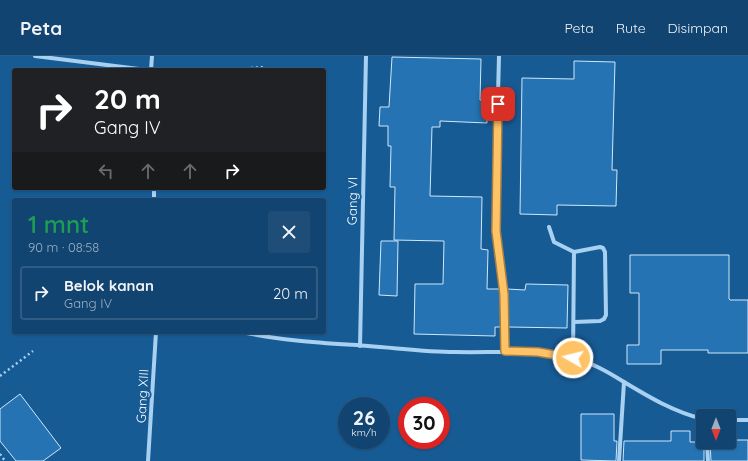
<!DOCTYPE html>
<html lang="id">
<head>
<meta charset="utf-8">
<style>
	body { margin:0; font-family:Quicksand,sans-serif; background:#1e4e78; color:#f1f3f6; height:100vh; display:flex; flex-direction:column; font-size:15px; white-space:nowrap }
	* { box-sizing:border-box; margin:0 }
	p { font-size:13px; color:#9cb0c3 }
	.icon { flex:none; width:22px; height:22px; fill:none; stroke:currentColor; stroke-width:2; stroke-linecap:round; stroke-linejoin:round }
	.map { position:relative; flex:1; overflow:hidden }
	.panel { position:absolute; left:12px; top:142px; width:314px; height:136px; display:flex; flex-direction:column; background:#114470; border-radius:4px; box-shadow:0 1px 3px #0004,0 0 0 1px #305c83 }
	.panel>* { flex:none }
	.hud { position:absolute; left:12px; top:12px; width:314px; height:122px; border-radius:4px; box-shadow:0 1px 3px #0004,0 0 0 1px #305c83; background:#202124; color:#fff; overflow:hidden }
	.needle { width:26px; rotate:180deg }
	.fabs { position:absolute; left:696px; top:353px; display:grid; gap:8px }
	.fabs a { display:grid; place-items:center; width:40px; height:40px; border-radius:4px; background:#114470; box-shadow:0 1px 3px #0004,0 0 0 1px #305c83; font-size:20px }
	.speed { position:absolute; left:338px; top:341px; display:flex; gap:8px; font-size:20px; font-weight:700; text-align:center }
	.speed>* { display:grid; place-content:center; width:52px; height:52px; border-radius:50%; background:#114470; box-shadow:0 1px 3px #0004,0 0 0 1px #305c83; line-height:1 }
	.speed small { font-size:10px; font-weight:400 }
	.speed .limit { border:6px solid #d22; background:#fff; color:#111 }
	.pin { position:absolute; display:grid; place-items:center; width:34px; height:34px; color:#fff; margin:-17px; border-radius:8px; box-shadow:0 2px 6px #0006 }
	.me { position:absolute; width:44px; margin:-22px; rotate:278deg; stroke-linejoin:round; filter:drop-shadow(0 0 3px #0008) }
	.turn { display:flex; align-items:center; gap:14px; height:84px; padding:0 16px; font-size:18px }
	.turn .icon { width:52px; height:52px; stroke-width:2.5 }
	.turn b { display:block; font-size:28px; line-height:34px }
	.lanes { display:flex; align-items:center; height:38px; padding:0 16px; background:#0003; justify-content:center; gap:20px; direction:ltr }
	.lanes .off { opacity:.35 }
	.round { display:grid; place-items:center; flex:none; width:42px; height:42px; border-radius:4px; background:#1e4e78 }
	.overview { display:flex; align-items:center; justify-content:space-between; height:68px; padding:0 16px }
	h1 { font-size:24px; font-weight:600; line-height:30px; color:#1e9e55 }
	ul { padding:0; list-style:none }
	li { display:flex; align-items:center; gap:12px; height:54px; margin:0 8px 6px; padding:0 8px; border:2px solid #305c83; border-radius:4px }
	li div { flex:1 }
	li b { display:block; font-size:15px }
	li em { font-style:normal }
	header { display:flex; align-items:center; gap:24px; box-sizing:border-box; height:56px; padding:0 20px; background:#114470; border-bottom:1px solid #305c83 }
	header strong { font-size:19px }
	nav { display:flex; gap:22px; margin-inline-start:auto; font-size:14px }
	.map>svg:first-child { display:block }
	.building { fill:#2573b3; stroke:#cee8fc }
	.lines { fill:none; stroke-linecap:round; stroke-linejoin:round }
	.path { stroke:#a7d0f1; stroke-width:2.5; stroke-dasharray:2 3; stroke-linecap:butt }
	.street { stroke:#a7d0f1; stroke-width:4 }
	.route-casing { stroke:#a67f43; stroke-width:10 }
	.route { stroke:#ffc367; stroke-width:7 }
	.labels { text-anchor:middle; stroke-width:4; stroke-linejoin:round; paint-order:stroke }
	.street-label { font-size:13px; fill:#fff; stroke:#175b95 }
</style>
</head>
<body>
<header>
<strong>Peta</strong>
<nav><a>Peta</a><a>Rute</a><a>Disimpan</a></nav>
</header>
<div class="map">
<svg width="748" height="405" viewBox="0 0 748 405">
	<rect width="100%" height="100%" fill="#175b95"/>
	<g class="building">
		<path d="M 392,1 L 481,3 L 480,44 L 487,44 L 487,67 L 440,65 L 440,71 L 432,71 L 430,140 L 482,141 L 481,193 L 488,194 L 487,233 L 500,233 L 500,238 L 501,271 L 495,271 L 495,280 L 414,278 L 415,228 L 443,228 L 444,185 L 394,184 L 395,131 L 390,131 L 391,90 L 388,90 L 388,70 L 379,70 L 380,51 L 389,51 Z"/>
		<path d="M 574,5 L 615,6 L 612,114 L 617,114 L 616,150 L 557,149 L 557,159 L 520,158 L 522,22 L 574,23 Z"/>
		<path d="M 381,185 L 398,185 L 397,240 L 379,239 Z"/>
		<path d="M 630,199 L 729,199 L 729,243 L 730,244 L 748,244 L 748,297 L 708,297 L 708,294 L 661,294 L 661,308 L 627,308 L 627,289 L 639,289 L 639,237 L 630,237 Z"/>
		<path d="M 526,228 L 568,229 L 567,272 L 508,271 L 507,233 L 525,234 Z"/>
		<path d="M 20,338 L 61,392 L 43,405 L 16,405 L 0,385 L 0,353 Z"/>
		<path d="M 581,358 L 614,358 L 614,385 L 617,385 L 616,405 L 581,404 Z"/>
		<path d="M 671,375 L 690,375 L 690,386 L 704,386 L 704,405 L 623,405 L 624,385 L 671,385 Z"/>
		<path d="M 729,384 L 748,384 L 748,405 L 711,405 L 710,386 L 729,386 Z"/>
	</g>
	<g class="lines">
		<g class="path">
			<path d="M 221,14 L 265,11"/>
			<path d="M 58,133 L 62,132"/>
			<path d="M 0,320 L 33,295"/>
			<path d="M 0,398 L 5,405"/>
		</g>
		<g class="street">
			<path d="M 35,0 L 147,14"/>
			<path d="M 499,0 L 495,158 L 496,175 L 504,238 L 505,295"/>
			<path d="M 151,14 L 152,0"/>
			<path d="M 154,144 L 154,132"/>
			<path d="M 549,171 L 554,186 L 574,196 L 573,302"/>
			<path d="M 574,196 L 600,191 L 603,192 L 605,196 L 606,259 L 604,263 L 600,265 L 574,266"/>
			<path d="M 242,276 C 283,285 326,287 368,290 C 397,292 426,296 455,296 C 494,297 534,293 572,302 C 591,306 608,316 624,326 C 649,341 674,356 703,363"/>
			<path d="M 360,290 L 366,0"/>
			<path d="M 729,364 L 748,364"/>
			<path d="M 707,386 L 708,405"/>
			<path d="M 148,405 L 156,276"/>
			<path d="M 619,405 L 624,326"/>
		</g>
	</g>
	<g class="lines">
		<g class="route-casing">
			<path id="route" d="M 498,48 L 496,175 L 504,238 L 505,295 L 538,296 L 573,302"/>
		</g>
		<use href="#route" class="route"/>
	</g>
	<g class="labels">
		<g class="street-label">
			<text transform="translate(352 145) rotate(-89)" y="5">Gang VI</text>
			<text transform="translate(142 340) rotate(-87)" y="5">Gang XIII</text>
		</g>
	</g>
</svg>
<div class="fabs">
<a><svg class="needle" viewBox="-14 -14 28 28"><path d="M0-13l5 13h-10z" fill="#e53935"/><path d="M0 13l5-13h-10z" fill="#9cb0c3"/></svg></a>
</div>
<div class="speed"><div>26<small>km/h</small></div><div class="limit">30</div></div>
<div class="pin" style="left:498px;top:48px;background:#d93025"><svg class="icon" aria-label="arrive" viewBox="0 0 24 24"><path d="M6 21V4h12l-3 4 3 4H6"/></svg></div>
<svg class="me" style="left:573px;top:302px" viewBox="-20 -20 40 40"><circle r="17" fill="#ffc367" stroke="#fff" stroke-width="3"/><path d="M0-11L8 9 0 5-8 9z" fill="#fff"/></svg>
<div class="hud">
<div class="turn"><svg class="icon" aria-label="right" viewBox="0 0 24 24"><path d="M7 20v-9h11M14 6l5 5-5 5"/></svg><div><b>20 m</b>Gang IV</div></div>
<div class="lanes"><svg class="icon off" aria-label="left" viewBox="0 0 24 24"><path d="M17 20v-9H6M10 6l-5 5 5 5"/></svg><svg class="icon off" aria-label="ahead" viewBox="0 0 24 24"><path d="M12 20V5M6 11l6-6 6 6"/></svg><svg class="icon off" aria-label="ahead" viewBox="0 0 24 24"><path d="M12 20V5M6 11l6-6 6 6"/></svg><svg class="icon" aria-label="right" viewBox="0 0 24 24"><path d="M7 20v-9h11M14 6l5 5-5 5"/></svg></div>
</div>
<section class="panel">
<div class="overview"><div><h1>1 mnt</h1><p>90 m · 08:58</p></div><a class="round"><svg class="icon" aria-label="close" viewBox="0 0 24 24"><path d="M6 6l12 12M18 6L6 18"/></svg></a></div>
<ul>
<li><svg class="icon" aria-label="right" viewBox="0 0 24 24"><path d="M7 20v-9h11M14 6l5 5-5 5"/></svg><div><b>Belok kanan</b><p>Gang IV</p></div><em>20 m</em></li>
</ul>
</section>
</div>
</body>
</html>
